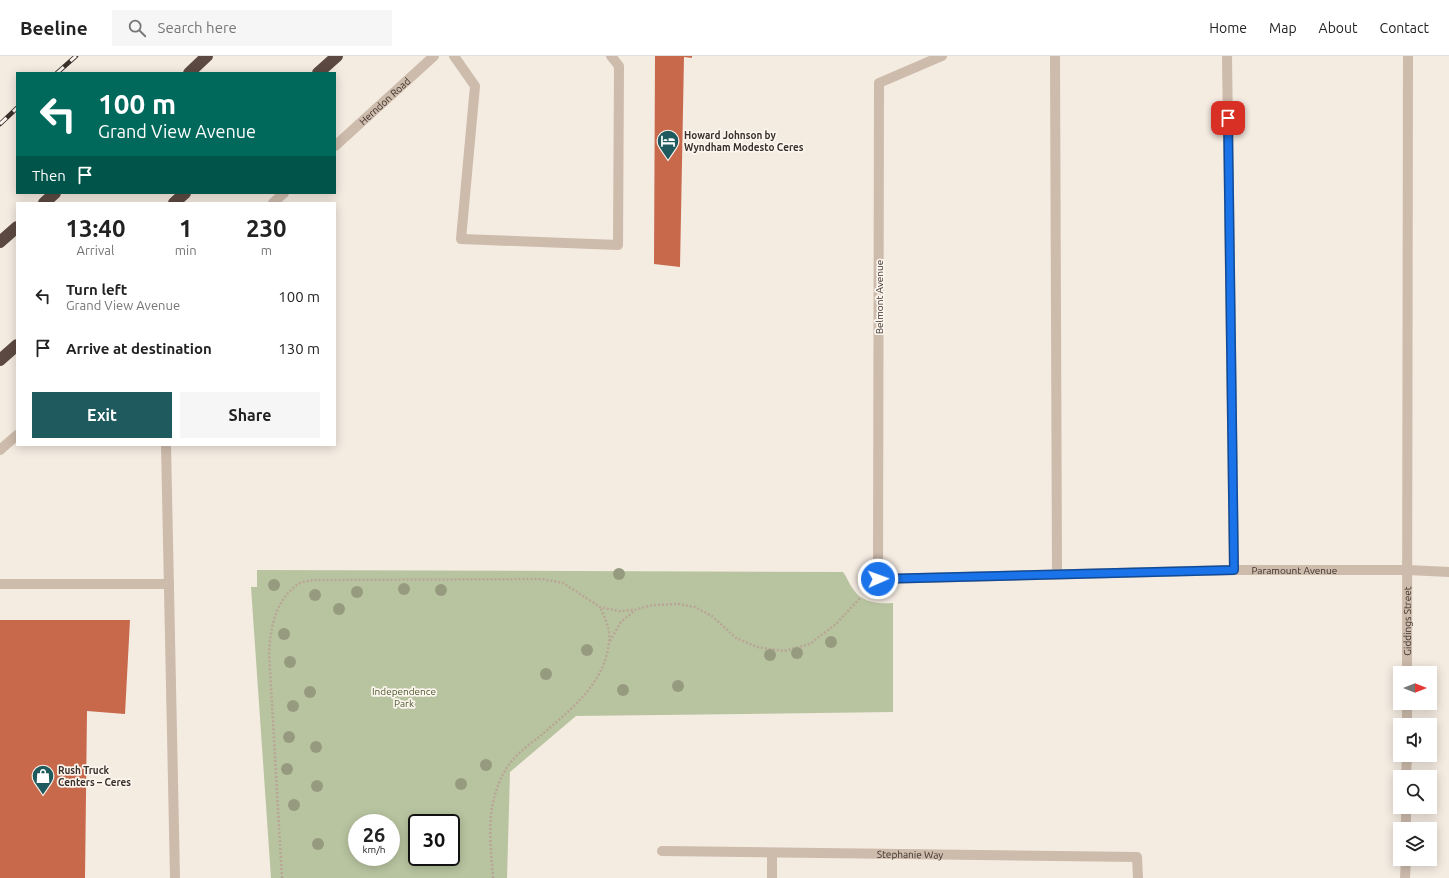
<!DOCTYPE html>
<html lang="en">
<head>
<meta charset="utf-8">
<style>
	body { margin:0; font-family:Ubuntu,sans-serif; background:#f6f6f6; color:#222; height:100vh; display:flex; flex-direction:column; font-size:15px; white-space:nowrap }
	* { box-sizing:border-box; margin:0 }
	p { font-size:13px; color:#767676 }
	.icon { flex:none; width:22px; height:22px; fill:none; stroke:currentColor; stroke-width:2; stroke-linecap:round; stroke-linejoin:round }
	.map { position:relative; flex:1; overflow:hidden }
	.drawer { position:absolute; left:16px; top:146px; width:320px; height:244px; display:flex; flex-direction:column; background:#fff; border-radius:0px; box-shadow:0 2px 10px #0003 }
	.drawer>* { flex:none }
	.banner { position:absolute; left:16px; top:16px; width:320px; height:122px; border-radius:0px; box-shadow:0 2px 10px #0003; background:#00695c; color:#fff; overflow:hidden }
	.needle { width:26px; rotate:90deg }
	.tools { position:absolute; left:1393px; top:610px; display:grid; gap:8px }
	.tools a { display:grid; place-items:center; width:44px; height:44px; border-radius:0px; background:#fff; box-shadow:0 2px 10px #0003; font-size:20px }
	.speed { position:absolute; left:348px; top:758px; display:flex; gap:8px; font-size:20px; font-weight:700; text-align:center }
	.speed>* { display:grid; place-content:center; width:52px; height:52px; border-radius:50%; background:#fff; box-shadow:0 2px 10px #0003; line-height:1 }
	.speed small { font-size:10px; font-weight:400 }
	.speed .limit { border:2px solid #111; border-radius:6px; background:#fff; color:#111 }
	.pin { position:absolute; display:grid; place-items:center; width:34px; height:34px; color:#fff; margin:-17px; border-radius:8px; box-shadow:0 2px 6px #0006 }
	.me { position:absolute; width:44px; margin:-22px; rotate:88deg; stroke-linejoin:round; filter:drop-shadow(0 0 3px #0008) }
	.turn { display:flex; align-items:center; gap:14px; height:84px; padding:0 16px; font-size:18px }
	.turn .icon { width:52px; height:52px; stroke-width:2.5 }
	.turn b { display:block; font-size:28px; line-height:34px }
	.then { display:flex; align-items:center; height:38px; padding:0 16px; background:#0003; gap:8px; font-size:15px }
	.eta { display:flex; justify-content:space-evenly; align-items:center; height:68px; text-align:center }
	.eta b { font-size:24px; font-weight:700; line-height:28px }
	.button { display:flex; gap:8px; margin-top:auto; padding:8px 16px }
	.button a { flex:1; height:46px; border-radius:0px; background:#1f5a5e; color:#fff; font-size:16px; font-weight:700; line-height:46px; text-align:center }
	.button a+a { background:#f6f6f6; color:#222 }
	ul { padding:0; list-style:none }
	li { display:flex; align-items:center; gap:12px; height:52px; padding:0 16px }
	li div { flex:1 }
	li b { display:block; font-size:15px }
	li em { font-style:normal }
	header { display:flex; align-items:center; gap:24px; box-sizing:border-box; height:56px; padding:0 20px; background:#fff; border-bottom:1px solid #e0e0e0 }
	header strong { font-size:19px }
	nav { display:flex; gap:22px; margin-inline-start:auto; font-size:14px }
	.search { width:280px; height:36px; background:#f6f6f6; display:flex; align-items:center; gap:10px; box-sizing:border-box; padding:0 14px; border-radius:0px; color:#767676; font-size:15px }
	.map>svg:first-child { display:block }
	.green { fill:#b8c4a0; fill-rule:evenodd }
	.building { fill:#c8694b }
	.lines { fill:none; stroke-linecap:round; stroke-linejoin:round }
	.path { stroke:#b9a596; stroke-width:2.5; stroke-dasharray:2 2; stroke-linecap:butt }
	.minor { stroke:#cdbbac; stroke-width:10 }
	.highway { stroke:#5c4a42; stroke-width:12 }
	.rail-casing { stroke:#3b302b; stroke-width:4.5 }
	.rail { stroke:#fbf5ee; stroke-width:3; stroke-dasharray:9; stroke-linecap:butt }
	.tree { fill:#969b7f }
	.route-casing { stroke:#114b97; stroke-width:10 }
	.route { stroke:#1a73e8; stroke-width:7 }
	.labels { text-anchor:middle; stroke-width:3.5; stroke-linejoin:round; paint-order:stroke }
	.street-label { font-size:10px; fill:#3b302b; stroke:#fbf5ee }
	.poi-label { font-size:10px; font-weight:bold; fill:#3b302b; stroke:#fbf5ee; text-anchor:start }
	.park-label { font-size:10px; fill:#4a5a2e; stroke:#fbf5ee }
</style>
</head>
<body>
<header>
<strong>Beeline</strong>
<div class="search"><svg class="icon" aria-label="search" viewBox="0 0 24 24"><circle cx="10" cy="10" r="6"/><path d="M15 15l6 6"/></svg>Search here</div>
<nav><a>Home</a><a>Map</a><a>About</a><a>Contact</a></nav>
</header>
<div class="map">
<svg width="1449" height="822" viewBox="0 0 1449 822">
	<rect width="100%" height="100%" fill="#f4ebe1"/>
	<path class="green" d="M 257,514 L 843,516 C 847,521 849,528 853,533 C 862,547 878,548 893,547 L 893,656 L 576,660 L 510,716 L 507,822 L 271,822 L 251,531 L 257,531 ZM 357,767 L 391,767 L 391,801 L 357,801 ZM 417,767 L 451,767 L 451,801 L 417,801 Z"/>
	<g class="building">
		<path d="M 655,0 L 692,0 L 692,2 L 684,1 L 680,211 L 654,208 Z"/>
		<path d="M 0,564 L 130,564 L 125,658 L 87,655 L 85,822 L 0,822 Z"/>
	</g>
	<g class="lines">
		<g class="path">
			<path d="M 610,585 L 621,566 L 634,555"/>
			<path d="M 282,822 L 269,596 C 271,570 275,545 298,528 C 301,526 308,525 313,524 L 542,523 L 563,527 L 600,551 L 619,555 L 634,554 L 653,549 L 678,548 L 695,551 L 712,560 L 736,582 L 757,591 L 784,595 L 810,588 L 836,568 L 861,541"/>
			<path d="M 493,822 C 490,782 485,749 506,713 C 514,700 527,690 539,681 C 569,655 605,628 609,586 C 611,574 605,562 600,551"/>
		</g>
		<g class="minor">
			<path d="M 454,0 L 475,30 L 461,183 L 618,189 L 619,10 L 611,0"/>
			<path id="s1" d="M 942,0 L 879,27 L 878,523 L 1234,514 L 1408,514 L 1449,516"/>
			<path d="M 1055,0 L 1057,518"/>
			<path d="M 1227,0 L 1234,514"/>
			<path id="s2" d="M 335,90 L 434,0"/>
			<path d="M 273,147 L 284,137"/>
			<path d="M 166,389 L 175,822"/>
			<path d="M 0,394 L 17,379"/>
			<path d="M 0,528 L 169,528"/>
			<path id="s3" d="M 1407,617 L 1408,0"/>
			<path d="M 1407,669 L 1407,647"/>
			<path d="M 1406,721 L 1407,699"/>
			<path d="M 1406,773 L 1406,751"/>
			<path id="s4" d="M 662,795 L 1137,801 L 1138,822"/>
			<path d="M 772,797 L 772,822"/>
			<path d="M 1405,822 L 1406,803"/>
		</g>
		<g class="highway">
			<path d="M 189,17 L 207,0"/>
			<path d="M 318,17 L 337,0"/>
			<path d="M 44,147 L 55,137"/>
			<path d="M 174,147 L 185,137"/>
			<path d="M 0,186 L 17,171"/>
			<path d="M 0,304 L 17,289"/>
		</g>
		<g class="rail-casing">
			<g id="rail">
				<path d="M 57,17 L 76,0"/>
				<path d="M 0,68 L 17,52"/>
			</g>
		</g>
		<use href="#rail" class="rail"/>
	</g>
	<g class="tree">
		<circle cx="619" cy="518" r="6"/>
		<circle cx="274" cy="529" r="6"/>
		<circle cx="404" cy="533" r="6"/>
		<circle cx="441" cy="534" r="6"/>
		<circle cx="357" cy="536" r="6"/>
		<circle cx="315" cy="539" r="6"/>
		<circle cx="339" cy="553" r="6"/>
		<circle cx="284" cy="578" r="6"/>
		<circle cx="831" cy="586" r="6"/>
		<circle cx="587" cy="594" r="6"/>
		<circle cx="797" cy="597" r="6"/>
		<circle cx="770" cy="599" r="6"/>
		<circle cx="290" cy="606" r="6"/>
		<circle cx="546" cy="618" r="6"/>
		<circle cx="678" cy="630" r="6"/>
		<circle cx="623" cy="634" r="6"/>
		<circle cx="310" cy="636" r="6"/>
		<circle cx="293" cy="650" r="6"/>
		<circle cx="289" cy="681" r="6"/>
		<circle cx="316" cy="691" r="6"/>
		<circle cx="486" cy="709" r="6"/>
		<circle cx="287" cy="713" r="6"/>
		<circle cx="461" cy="728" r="6"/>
		<circle cx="317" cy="730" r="6"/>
		<circle cx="294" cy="749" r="6"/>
		<circle cx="318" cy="788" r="6"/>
	</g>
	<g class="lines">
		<g class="route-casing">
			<path id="route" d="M 878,523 L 1234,514 L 1228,62"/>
		</g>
		<use href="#route" class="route"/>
	</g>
	<defs>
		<g id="hotel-pin" transform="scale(1.15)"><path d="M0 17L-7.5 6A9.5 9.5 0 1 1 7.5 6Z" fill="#1f5a5e" stroke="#fbf5ee"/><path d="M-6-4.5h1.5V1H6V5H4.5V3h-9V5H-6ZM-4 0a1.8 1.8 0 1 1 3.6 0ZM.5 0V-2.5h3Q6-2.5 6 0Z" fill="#fff"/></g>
		<g id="shop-pin" transform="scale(1.15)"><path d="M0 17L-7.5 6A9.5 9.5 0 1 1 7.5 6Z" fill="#1f5a5e" stroke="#fbf5ee"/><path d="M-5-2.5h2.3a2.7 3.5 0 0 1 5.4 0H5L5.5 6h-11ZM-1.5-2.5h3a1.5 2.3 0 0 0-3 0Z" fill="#fff"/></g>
	</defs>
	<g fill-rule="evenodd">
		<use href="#hotel-pin" x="668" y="85"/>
		<use href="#shop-pin" x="43" y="720"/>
	</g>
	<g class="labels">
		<g class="street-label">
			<text dy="4" stroke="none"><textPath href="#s2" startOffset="67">Herndon Road</textPath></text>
			<text transform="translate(879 241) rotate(-90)" y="4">Belmont Avenue</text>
			<text dy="4" stroke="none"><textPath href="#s1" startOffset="981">Paramount Avenue</textPath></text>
			<text dy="4" stroke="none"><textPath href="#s3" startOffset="52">Giddings Street</textPath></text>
			<text dy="4" stroke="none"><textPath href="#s4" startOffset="248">Stephanie Way</textPath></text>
		</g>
		<g class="poi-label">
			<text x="684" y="83">Howard Johnson by<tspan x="684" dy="12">Wyndham Modesto Ceres</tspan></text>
			<text x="58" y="718">Rush Truck<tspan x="58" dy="12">Centers – Ceres</tspan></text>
		</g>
		<g class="park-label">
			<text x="404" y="639">Independence<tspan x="404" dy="12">Park</tspan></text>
		</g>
	</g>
</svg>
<div class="tools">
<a><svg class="needle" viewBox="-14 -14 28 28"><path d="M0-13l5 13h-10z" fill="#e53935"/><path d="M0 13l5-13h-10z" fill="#767676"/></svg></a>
<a><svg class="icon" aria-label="sound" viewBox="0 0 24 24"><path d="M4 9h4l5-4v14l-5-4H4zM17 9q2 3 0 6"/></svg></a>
<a><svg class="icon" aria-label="search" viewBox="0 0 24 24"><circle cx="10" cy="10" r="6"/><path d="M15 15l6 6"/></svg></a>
<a><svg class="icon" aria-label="layers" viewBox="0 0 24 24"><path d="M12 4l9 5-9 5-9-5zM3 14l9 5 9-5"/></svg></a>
</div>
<div class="speed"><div>26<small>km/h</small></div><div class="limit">30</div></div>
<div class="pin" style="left:1228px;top:62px;background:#d93025"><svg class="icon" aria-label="arrive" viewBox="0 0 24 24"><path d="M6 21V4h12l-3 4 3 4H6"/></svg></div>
<svg class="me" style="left:878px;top:523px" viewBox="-20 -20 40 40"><circle r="17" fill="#1a73e8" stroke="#fff" stroke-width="3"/><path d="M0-11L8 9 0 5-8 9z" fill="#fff"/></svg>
<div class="banner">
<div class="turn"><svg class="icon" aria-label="left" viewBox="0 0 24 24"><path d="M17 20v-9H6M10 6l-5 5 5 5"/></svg><div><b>100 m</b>Grand View Avenue</div></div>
<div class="then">Then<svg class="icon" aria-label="arrive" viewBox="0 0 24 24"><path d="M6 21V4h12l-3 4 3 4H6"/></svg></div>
</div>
<section class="drawer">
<div class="eta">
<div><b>13:40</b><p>Arrival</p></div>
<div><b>1</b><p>min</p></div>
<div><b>230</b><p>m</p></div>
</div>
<ul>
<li><svg class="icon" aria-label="left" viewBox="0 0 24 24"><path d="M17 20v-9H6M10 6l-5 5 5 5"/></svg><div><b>Turn left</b><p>Grand View Avenue</p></div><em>100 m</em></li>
<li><svg class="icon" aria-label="arrive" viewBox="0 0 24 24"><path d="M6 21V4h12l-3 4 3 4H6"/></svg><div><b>Arrive at destination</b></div><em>130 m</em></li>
</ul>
<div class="button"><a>Exit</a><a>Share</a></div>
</section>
</div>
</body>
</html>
